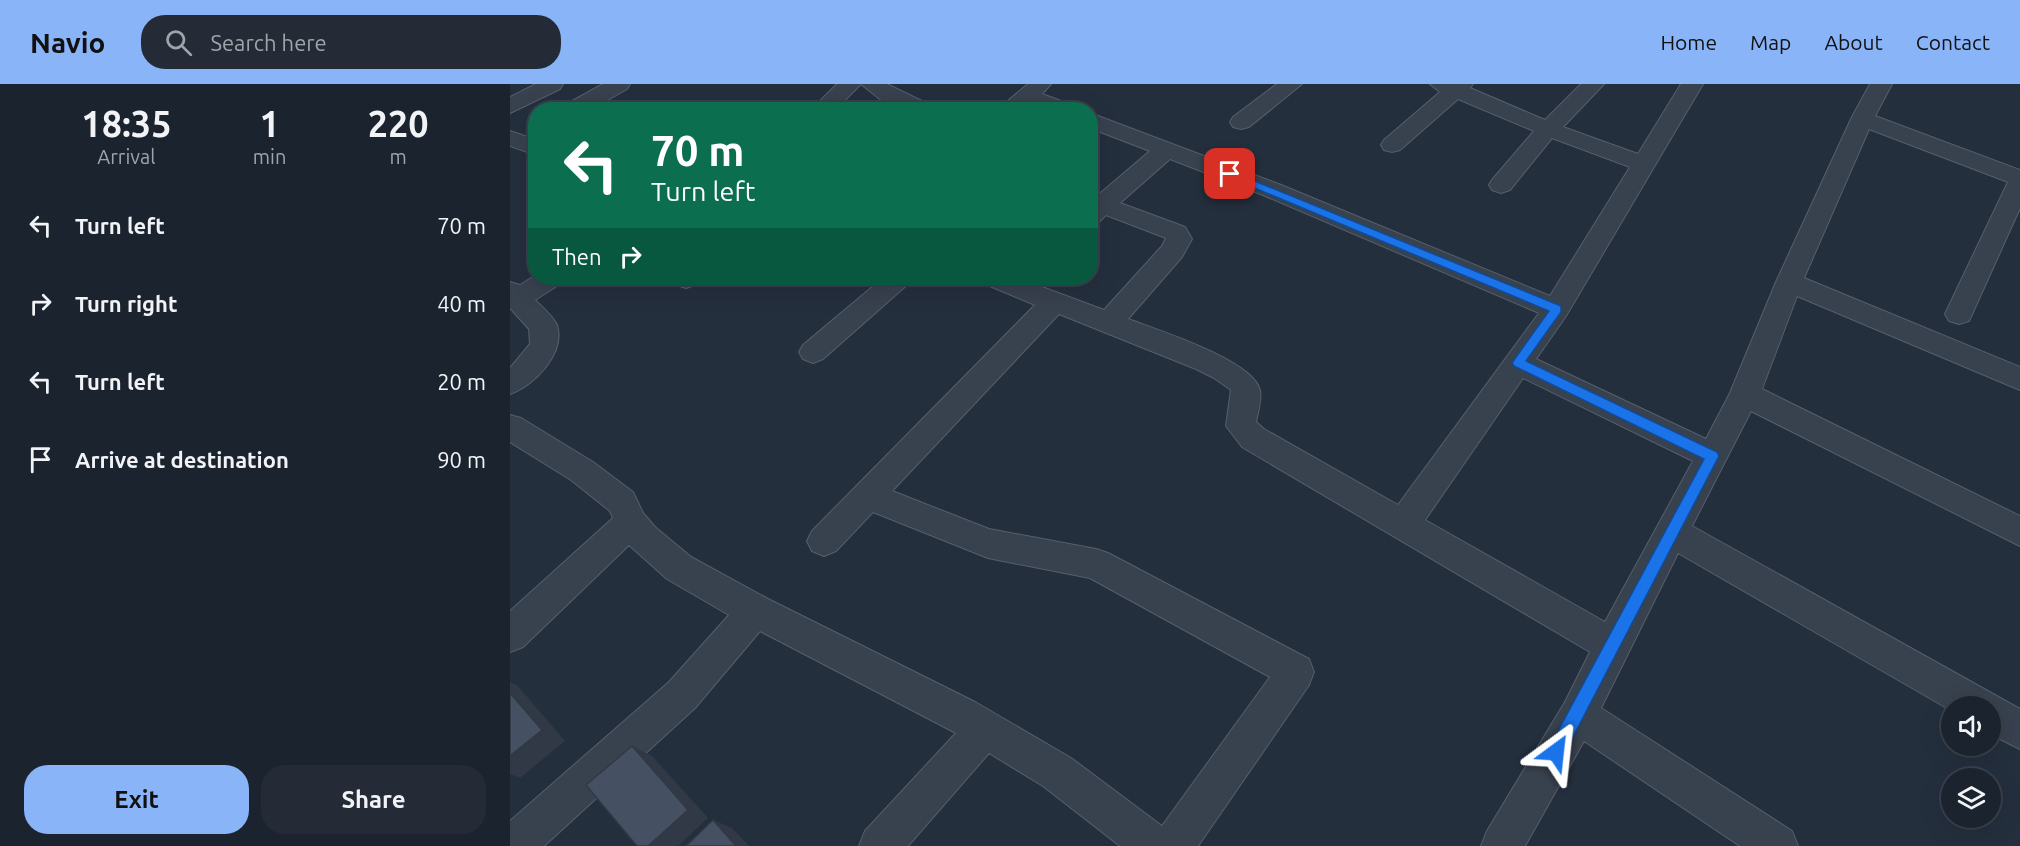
<!DOCTYPE html>
<html lang="en">
<head>
<meta charset="utf-8">
<style>
	body { margin:0; font-family:Ubuntu,sans-serif; background:#242b36; color:#f1f3f6; height:100vh; display:flex; flex-direction:column; font-size:22px; white-space:nowrap }
	* { box-sizing:border-box; margin:0 }
	p { font-size:20px; color:#a0a4aa }
	.icon { flex:none; width:33px; height:33px; fill:none; stroke:currentColor; stroke-width:2; stroke-linecap:round; stroke-linejoin:round }
	.map { position:relative; flex:1; overflow:hidden }
	.side { display:flex; flex-direction:column; background:#1b232e; width:510px }
	.side>* { flex:none }
	.guide { position:absolute; left:18px; top:18px; width:570px; height:183px; border-radius:24px; box-shadow:0 6px 24px #0002,0 0 0 2px #39404a; background:#0b6e4f; color:#fff; overflow:hidden }
	.buttons { position:absolute; left:1431px; top:612px; display:grid; gap:12px }
	.buttons a { display:grid; place-items:center; width:60px; height:60px; border-radius:50%; background:#1b232e; box-shadow:0 6px 24px #0002,0 0 0 2px #39404a; font-size:30px }
	.pin { position:absolute; display:grid; place-items:center; width:51px; height:51px; color:#fff; margin:-26px; border-radius:12px; box-shadow:0 3px 9px #0006 }
	.me { position:absolute; width:66px; margin:-33px; rotate:30deg; stroke-linejoin:round; filter:drop-shadow(0 0 4px #0008) }
	.turn { display:flex; align-items:center; gap:21px; height:126px; padding:0 24px; font-size:27px }
	.turn .icon { width:78px; height:78px; stroke-width:2.5 }
	.turn b { display:block; font-size:42px; line-height:51px }
	.then { display:flex; align-items:center; height:57px; padding:0 24px; background:#0003; gap:12px; font-size:22px }
	.eta { display:flex; justify-content:space-evenly; align-items:center; height:102px; text-align:center }
	.eta b { font-size:36px; font-weight:600; line-height:42px }
	.action { display:flex; gap:12px; margin-top:auto; padding:12px 24px }
	.action a { flex:1; height:69px; border-radius:24px; background:#8ab4f8; color:#111; font-size:24px; font-weight:600; line-height:69px; text-align:center }
	.action a+a { background:#242b36; color:#f1f3f6 }
	ul { padding:0; list-style:none }
	li { display:flex; align-items:center; gap:18px; height:78px; padding:0 24px }
	li div { flex:1 }
	li b { display:block; font-size:22px }
	li em { font-style:normal }
	header { display:flex; align-items:center; gap:36px; box-sizing:border-box; height:84px; padding:0 30px; background:#8ab4f8; color:#111 }
	header strong { font-size:28px }
	nav { display:flex; gap:33px; margin-inline-start:auto; font-size:21px }
	.search { width:420px; height:54px; background:#242b36; display:flex; align-items:center; gap:15px; box-sizing:border-box; padding:0 21px; border-radius:24px; color:#a0a4aa; font-size:22px }
	main { display:flex; flex:1; min-height:0 }
	.map>svg:first-child { display:block }
	.lines { fill:none; stroke-linecap:round; stroke-linejoin:round }
	.minor-casing { stroke:#565f6c; stroke-width:2 }
	.minor { fill:#38414e; fill-rule:evenodd }
	.shaded-wall { fill:#303945 }
	.building { fill:#455162; stroke:#303945; stroke-width:1.5 }
	.route { fill:#1a73e8; stroke:#114b97; stroke-width:1.5 }
</style>
</head>
<body>
<header>
<strong>Navio</strong>
<div class="search"><svg class="icon" aria-label="search" viewBox="0 0 24 24"><circle cx="10" cy="10" r="6"/><path d="M15 15l6 6"/></svg>Search here</div>
<nav><a>Home</a><a>Map</a><a>About</a><a>Contact</a></nav>
</header>
<main>
<section class="side">
<div class="eta">
<div><b>18:35</b><p>Arrival</p></div>
<div><b>1</b><p>min</p></div>
<div><b>220</b><p>m</p></div>
</div>
<ul>
<li><svg class="icon" aria-label="left" viewBox="0 0 24 24"><path d="M17 20v-9H6M10 6l-5 5 5 5"/></svg><div><b>Turn left</b></div><em>70 m</em></li>
<li><svg class="icon" aria-label="right" viewBox="0 0 24 24"><path d="M7 20v-9h11M14 6l5 5-5 5"/></svg><div><b>Turn right</b></div><em>40 m</em></li>
<li><svg class="icon" aria-label="left" viewBox="0 0 24 24"><path d="M17 20v-9H6M10 6l-5 5 5 5"/></svg><div><b>Turn left</b></div><em>20 m</em></li>
<li><svg class="icon" aria-label="arrive" viewBox="0 0 24 24"><path d="M6 21V4h12l-3 4 3 4H6"/></svg><div><b>Arrive at destination</b></div><em>90 m</em></li>
</ul>
<div class="action"><a>Exit</a><a>Share</a></div>
</section>
<div class="map">
<svg width="1510" height="762" viewBox="0 0 1510 762">
	<rect width="100%" height="100%" fill="#242f3e"/>
	<g class="lines">
		<g class="minor-casing">
			<g id="minor">
				<path d="M 26,0 L 53,0 L 50,5 L 0,29 L 0,13 Z"/>
				<path d="M 93,0 L 120,0 L 117,5 L 80,26 L 52,26 L 55,21 Z"/>
				<path d="M 327,0 L 351,0 L 325,26 L 301,26 Z"/>
				<path d="M 351,0 L 377,0 L 420,21 L 423,26 L 393,26 L 371,16 Z"/>
				<path d="M 518,0 L 541,0 L 532,10 L 562,21 L 565,26 L 533,26 L 520,20 L 513,26 L 487,26 Z"/>
				<path d="M 767,0 L 792,0 L 739,43 L 731,45 L 723,43 L 720,38 L 723,33 Z"/>
				<path d="M 920,0 L 963,0 L 960,4 L 1035,36 L 1071,0 L 1094,0 L 1053,43 L 1128,70 L 1171,0 L 1193,0 L 1056,232 L 1026,275 L 1196,355 L 1220,309 L 1266,198 L 1341,35 L 1360,0 L 1382,0 L 1365,32 L 1510,86 L 1510,124 L 1459,237 L 1449,240 L 1439,237 L 1435,230 L 1498,98 L 1359,45 L 1294,194 L 1510,283 L 1510,306 L 1287,212 L 1252,305 L 1510,432 L 1510,462 L 1241,327 L 1182,442 L 1510,625 L 1510,665 L 1480,650 L 1480,622 L 1442,622 L 1442,627 L 1168,469 L 1091,624 L 1282,747 L 1288,762 L 1230,762 L 1074,657 L 1015,762 L 971,762 L 977,747 L 1055,618 L 1080,568 L 732,363 L 716,342 L 721,306 L 704,294 L 686,285 L 549,230 L 382,407 L 479,445 L 586,465 L 598,469 L 799,575 L 804,588 L 799,601 L 688,762 L 610,762 L 533,702 L 479,669 L 398,762 L 349,762 L 355,747 L 446,649 L 250,547 L 185,624 L 34,762 L 0,762 L 0,737 L 159,598 L 219,531 L 157,495 L 119,461 L 13,563 L 0,568 L 0,527 L 103,434 L 100,427 L 61,396 L 0,358 L 0,331 L 11,334 L 83,378 L 123,408 L 133,429 L 145,443 L 181,473 L 258,515 L 465,618 L 561,674 L 652,742 L 760,593 L 580,494 L 478,474 L 363,428 L 326,467 L 314,472 L 302,467 L 297,457 L 302,447 L 525,221 L 475,200 L 471,194 L 508,194 L 594,226 L 652,162 L 656,154 L 596,131 L 589,138 L 580,140 L 580,118 L 640,67 L 580,44 L 580,29 L 771,101 L 1040,212 L 1120,83 L 1042,54 L 1000,106 L 991,109 L 982,106 L 979,101 L 982,96 L 1024,47 L 948,15 L 890,66 L 882,68 L 874,66 L 871,61 L 874,56 L 930,8 ZM 660,75 L 753,111 L 1029,229 L 888,421 L 754,345 L 746,338 C 748,328 752,316 750,306 C 743,276 647,246 618,235 L 672,173 L 682,155 L 675,143 L 610,119 ZM 1013,294 L 1183,377 L 1095,538 L 915,436 Z"/>
				<path d="M 0,47 L 26,56 L 26,71 L 0,62 Z"/>
				<path d="M 26,191 L 26,194 L 54,194 L 50,200 L 25,216 C 32,223 43,232 47,241 C 56,269 24,302 0,310 L 0,284 L 20,260 L 19,245 L 0,224 L 0,198 L 10,201 Z"/>
				<path d="M 164,194 L 190,194 L 185,201 L 176,204 L 167,201 Z"/>
				<path d="M 373,194 L 402,194 L 398,200 L 313,275 L 303,279 L 293,275 L 289,268 L 293,261 Z"/>
			</g>
		</g>
		<use href="#minor" class="minor"/>
	</g>
	<g class="shaded-wall">
		<path d="M 0,598 L 7,601 L 55,657 L 10,694 L 0,690 Z"/>
		<path d="M 122,662 L 142,672 L 198,734 L 168,762 L 138,762 Z"/>
		<path d="M 203,736 L 222,744 L 239,762 L 226,762 Z"/>
	</g>
	<g class="building">
		<path d="M 0,609 L 32,646 L 0,672 Z"/>
		<path d="M 122,662 L 178,726 L 138,762 L 127,762 L 76,701 Z"/>
		<path d="M 203,736 L 226,762 L 176,762 Z"/>
	</g>
	<path class="route" d="M 720,87 L 1051,222 L 1051,228 L 1016,277 L 1207,368 L 1209,372 L 1052,674 L 1046,677 L 1040,674 L 1038,668 L 1040,662 L 1194,375 L 1004,282 L 1002,279 L 1004,276 L 1039,227 L 716,92 L 715,90 Z"/>
</svg>
<div class="buttons">
<a><svg class="icon" aria-label="sound" viewBox="0 0 24 24"><path d="M4 9h4l5-4v14l-5-4H4zM17 9q2 3 0 6"/></svg></a>
<a><svg class="icon" aria-label="layers" viewBox="0 0 24 24"><path d="M12 4l9 5-9 5-9-5zM3 14l9 5 9-5"/></svg></a>
</div>
<div class="pin" style="left:720px;top:90px;background:#d93025"><svg class="icon" aria-label="arrive" viewBox="0 0 24 24"><path d="M6 21V4h12l-3 4 3 4H6"/></svg></div>
<svg class="me" style="left:1046px;top:668px" viewBox="-20 -20 40 40"><path d="M0-17L14 15 0 8-14 15z" fill="#1a73e8" stroke="#fff" stroke-width="4"/></svg>
<div class="guide">
<div class="turn"><svg class="icon" aria-label="left" viewBox="0 0 24 24"><path d="M17 20v-9H6M10 6l-5 5 5 5"/></svg><div><b>70 m</b>Turn left</div></div>
<div class="then">Then<svg class="icon" aria-label="right" viewBox="0 0 24 24"><path d="M7 20v-9h11M14 6l5 5-5 5"/></svg></div>
</div>
</div>
</main>
</body>
</html>
